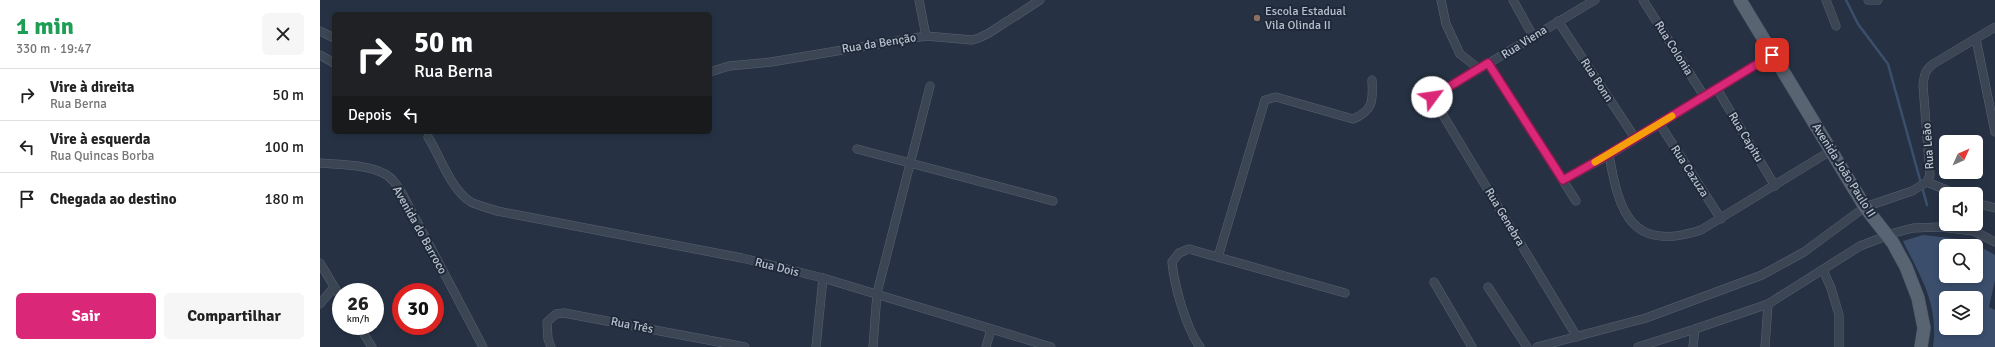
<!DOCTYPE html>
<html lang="pt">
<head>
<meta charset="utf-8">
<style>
	body { margin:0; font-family:Signika,sans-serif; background:#f6f6f6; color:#222; height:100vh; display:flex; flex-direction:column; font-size:15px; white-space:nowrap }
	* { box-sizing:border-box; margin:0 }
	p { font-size:13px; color:#767676 }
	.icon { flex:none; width:22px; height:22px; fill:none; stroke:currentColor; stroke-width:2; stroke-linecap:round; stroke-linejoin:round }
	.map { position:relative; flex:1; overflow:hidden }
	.panel { display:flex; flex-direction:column; background:#fff; width:320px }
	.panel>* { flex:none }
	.banner { position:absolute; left:12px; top:12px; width:380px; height:122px; border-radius:6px; box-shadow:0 2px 6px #0003; background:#202124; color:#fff; overflow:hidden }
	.needle { width:26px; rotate:45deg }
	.fabs { position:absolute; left:1619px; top:135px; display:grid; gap:8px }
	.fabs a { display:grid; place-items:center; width:44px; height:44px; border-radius:6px; background:#fff; box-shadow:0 2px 6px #0003; font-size:20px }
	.speed { position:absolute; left:12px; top:283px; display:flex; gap:8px; font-size:20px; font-weight:700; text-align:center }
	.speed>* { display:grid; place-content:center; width:52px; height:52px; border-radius:50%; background:#fff; box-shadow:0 2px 6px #0003; line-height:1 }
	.speed small { font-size:10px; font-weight:400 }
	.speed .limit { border:6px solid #d22; background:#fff; color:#111 }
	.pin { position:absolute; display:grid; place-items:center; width:34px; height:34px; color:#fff; margin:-17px; border-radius:8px; box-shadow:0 2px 6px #0006 }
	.me { position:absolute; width:44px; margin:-22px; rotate:59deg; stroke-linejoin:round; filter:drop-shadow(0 0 3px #0008) }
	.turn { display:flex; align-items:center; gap:14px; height:84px; padding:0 16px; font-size:18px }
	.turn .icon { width:52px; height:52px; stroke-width:2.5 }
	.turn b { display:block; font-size:28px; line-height:34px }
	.then { display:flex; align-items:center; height:38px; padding:0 16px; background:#0003; gap:8px; font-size:15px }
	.round { display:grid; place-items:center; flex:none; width:42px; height:42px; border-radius:6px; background:#f6f6f6 }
	.summary { display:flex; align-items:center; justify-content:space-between; height:68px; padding:0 16px }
	h1 { font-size:24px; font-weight:700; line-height:30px; color:#1e9e55 }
	.action { display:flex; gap:8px; margin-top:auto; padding:8px 16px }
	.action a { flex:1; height:46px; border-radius:6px; background:#db2777; color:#fff; font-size:16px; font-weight:700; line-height:46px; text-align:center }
	.action a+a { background:#f6f6f6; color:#222 }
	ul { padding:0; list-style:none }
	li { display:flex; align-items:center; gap:12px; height:52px; padding:0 16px; border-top:1px solid #e0e0e0 }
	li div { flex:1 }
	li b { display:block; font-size:15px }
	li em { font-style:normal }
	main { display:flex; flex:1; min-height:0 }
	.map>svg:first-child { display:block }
	.water { fill:#3b4f6d; fill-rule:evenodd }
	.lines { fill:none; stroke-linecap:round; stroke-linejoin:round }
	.stream { stroke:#3b4f6d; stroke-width:2.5 }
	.minor-casing { stroke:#596271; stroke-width:9 }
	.primary-casing { stroke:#444d5d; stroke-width:14 }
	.minor { stroke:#3b4553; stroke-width:8 }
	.primary { stroke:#596473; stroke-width:13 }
	.route-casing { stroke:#8e194d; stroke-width:10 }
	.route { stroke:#db2777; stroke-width:7 }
	.slow { stroke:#f59e0b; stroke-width:7 }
	.education-dot { fill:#8d6e63; stroke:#1f2939; stroke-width:1.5 }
	.labels { text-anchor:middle; stroke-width:4; stroke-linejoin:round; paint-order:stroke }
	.poi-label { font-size:12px; fill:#b8c0cd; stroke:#1f2939; text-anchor:start }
	.street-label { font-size:12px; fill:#b8c0cd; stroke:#1f2939 }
</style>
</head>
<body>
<main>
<section class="panel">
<div class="summary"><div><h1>1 min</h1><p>330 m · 19:47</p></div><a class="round"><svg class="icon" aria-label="close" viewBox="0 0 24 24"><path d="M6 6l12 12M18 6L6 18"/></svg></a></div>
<ul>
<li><svg class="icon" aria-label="right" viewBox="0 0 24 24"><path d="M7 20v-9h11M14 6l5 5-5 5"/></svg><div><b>Vire à direita</b><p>Rua Berna</p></div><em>50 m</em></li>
<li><svg class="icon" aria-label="left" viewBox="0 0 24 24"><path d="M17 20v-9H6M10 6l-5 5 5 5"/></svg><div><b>Vire à esquerda</b><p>Rua Quincas Borba</p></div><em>100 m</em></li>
<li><svg class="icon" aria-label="arrive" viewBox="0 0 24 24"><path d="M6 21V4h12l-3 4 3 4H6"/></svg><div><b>Chegada ao destino</b></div><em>180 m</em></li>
</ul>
<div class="action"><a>Sair</a><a>Compartilhar</a></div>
</section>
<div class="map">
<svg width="1675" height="347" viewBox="0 0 1675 347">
	<rect width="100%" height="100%" fill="#263244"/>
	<path class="water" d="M 1603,235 L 1648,240 L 1675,255 L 1675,280 L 1669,307 L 1675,310 L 1675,347 L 1613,347 C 1619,304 1601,278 1583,241 ZM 1626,246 L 1656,246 L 1656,276 L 1626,276 ZM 1626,298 L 1656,298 L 1656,328 L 1626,328 Z"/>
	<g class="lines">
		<path class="stream" d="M 1526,0 L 1538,24 L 1568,64 L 1607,205"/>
		<g class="minor-casing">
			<g id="minor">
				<path d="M 599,0 L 606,36"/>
				<path d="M 1121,0 L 1126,24 L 1140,54 L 1159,69"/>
				<path d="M 1193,0 L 1213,36"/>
				<path d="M 1323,0 L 1384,96"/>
				<path d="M 1506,0 L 1516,26"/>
				<path d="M 1548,0 L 1558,0"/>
				<path d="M 1238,21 L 1315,138"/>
				<path d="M 0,31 L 14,38"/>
				<path d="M 1656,39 L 1675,132"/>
				<path d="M 0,55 L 14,63"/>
				<path d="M 1168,63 L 1256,201"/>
				<path d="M 390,72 L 409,66 L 451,62 L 606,36 L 652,40 L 659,38 L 669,33 L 720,0"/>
				<path d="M 1397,89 L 1455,186"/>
				<path d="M 1339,123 L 1401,219"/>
				<path d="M 108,137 C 120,156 131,190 151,202 C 159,206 169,208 177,211 L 422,258 L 503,278 L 731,347"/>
				<path d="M 537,149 L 733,201"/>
				<path d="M 1289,155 C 1299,212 1311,253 1381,230 L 1512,150"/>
				<path d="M 0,163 C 20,165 46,164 65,174 C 73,178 78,187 83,195 L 163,347"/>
				<path d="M 1243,180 L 1289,155 L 1452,55"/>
				<path d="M 1607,182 L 1636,194"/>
				<path d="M 1656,203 L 1675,208"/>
				<path d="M 898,257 L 945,100 L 956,97 L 1033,119 C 1054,110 1053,100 1052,80"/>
				<path d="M 0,263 L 21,298"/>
				<path d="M 1503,270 L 1511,288 L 1519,315 L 1519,347"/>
				<path d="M 1114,282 L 1152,347"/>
				<path d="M 1168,287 L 1207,347"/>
				<path d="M 0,304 L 14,287"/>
				<path d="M 39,326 L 52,347"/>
				<path d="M 1257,337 L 1112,97 L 1275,0"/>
				<path d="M 231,347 L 228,339 L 227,322 L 236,314 L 244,313 L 425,347"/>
				<path d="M 496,347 L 503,278"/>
				<path d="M 553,347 L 557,293 L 610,86"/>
				<path d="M 666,347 L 671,329"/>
				<path d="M 880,347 C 866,328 854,285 852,262 L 859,253 L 869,249 L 1025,293"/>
				<path d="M 1217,347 L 1326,318 L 1442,275 L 1484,252 L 1545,207 L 1592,191 L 1607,182 L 1610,175 L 1603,85 C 1604,76 1605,70 1613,64 L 1675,27"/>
				<path d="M 1318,347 L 1375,329 L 1448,304 L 1540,246 L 1574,233 L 1593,228 L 1620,227 L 1654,231 L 1675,242"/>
				<path d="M 1373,347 L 1375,329"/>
				<path d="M 1445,347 L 1448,304"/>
			</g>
		</g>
		<g class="primary-casing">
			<path id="primary" d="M 1420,0 L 1545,207 L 1573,243 L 1586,267 L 1598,298 L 1604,328 L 1601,347"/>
		</g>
		<use href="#minor" class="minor"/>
		<use href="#primary" class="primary"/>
	</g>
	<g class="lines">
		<g class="route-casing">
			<path id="route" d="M 1112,97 L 1168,63 L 1243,180 L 1289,154 L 1452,55"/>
		</g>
		<use href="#route" class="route"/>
		<path class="slow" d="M 1275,162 L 1352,116"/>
	</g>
	<circle class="education-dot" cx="937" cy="18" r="4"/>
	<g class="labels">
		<g class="poi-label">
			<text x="945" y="15">Escola Estadual<tspan x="945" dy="14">Vila Olinda II</tspan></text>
		</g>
		<g class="street-label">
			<text transform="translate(1204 42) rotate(-32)" y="4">Rua Viena</text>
			<text transform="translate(559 43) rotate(-9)" y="4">Rua da Benção</text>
			<text transform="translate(1354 48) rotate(58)" y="4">Rua Colonia</text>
			<text transform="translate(1277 80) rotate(57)" y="4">Rua Bonn</text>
			<text transform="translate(1426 137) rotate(59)" y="4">Rua Capitu</text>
			<text transform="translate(1608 146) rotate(-94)" y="4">Rua Leão</text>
			<text transform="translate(1524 170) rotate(58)" y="4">Avenida João Paulo II</text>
			<text transform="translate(1370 171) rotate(57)" y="4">Rua Cazuza</text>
			<text transform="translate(1185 217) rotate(59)" y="4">Rua Genebra</text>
			<text transform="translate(100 230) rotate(61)" y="4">Avenida do Barroco</text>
			<text transform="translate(457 267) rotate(14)" y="4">Rua Dois</text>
			<text transform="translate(312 325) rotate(11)" y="4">Rua Três</text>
		</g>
	</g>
</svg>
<div class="fabs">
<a><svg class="needle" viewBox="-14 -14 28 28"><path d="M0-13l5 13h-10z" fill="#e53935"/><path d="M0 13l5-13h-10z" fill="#767676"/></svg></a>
<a><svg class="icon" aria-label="sound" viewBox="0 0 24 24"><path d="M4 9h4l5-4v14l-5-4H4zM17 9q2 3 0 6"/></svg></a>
<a><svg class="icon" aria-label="search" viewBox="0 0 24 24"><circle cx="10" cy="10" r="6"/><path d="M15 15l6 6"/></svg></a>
<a><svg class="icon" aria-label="layers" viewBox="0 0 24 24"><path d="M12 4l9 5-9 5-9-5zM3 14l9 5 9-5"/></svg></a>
</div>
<div class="speed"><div>26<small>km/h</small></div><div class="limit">30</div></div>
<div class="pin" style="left:1452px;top:55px;background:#d93025"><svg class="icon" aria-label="arrive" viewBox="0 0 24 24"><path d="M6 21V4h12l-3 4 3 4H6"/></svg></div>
<svg class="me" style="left:1112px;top:97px" viewBox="-20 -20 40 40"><circle r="19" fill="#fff"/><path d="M0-13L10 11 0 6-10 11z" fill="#db2777"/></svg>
<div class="banner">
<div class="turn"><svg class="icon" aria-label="right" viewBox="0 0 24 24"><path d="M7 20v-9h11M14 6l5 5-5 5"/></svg><div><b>50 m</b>Rua Berna</div></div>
<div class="then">Depois<svg class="icon" aria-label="left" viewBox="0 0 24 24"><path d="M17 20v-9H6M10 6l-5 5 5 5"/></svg></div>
</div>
</div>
</main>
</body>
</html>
